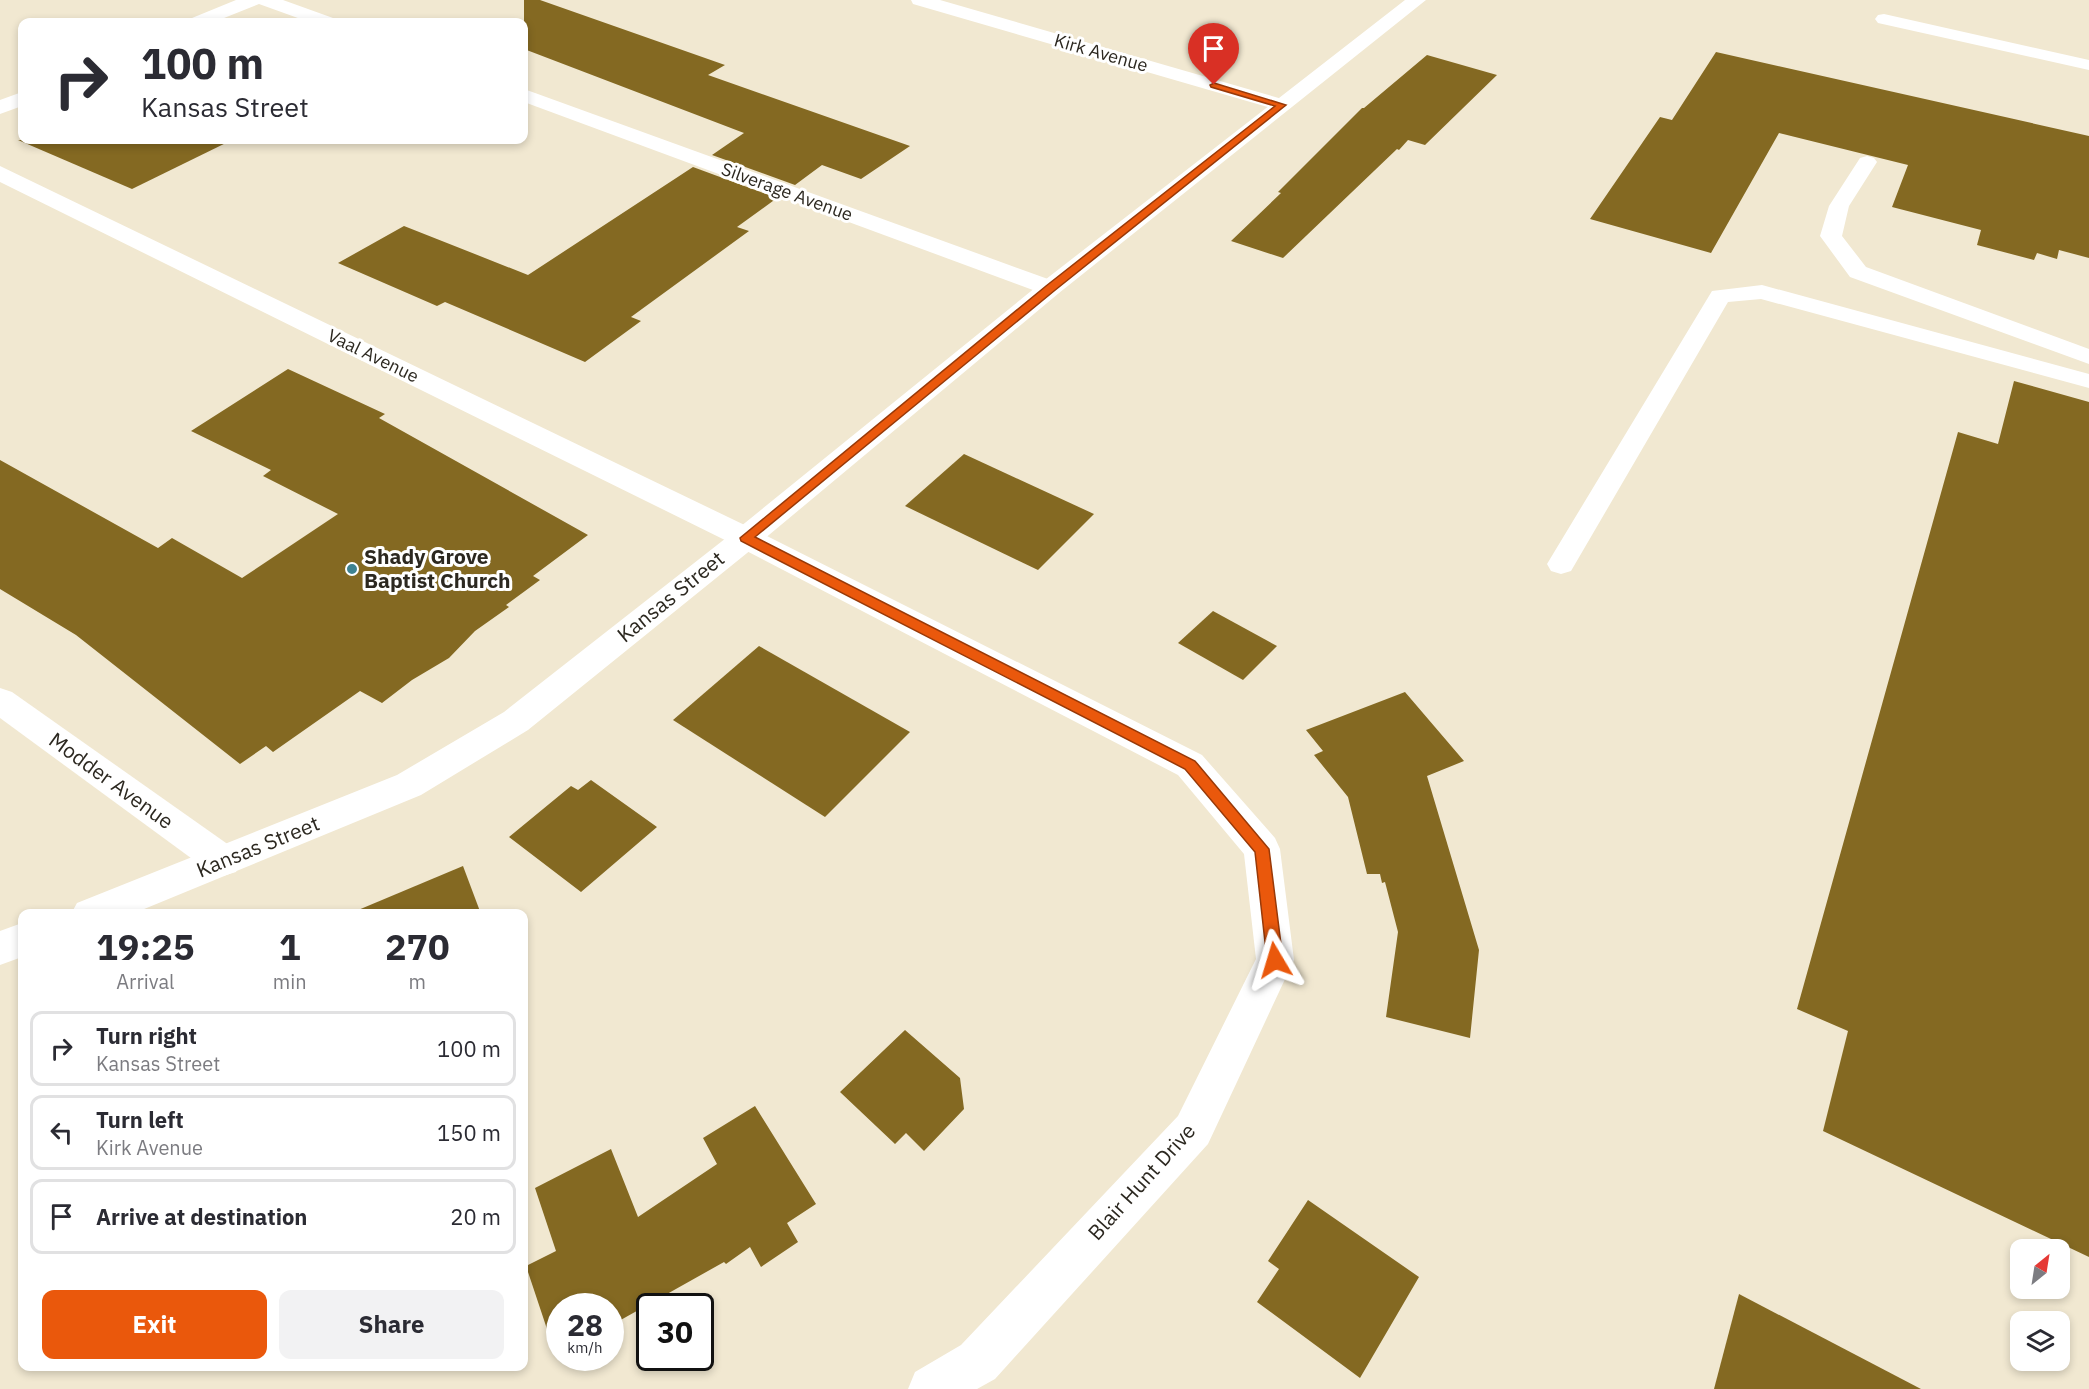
<!DOCTYPE html>
<html lang="en">
<head>
<meta charset="utf-8">
<style>
	body { margin:0; font-family:"IBM Plex Sans",sans-serif; background:#f2f2f3; color:#2b2b33; height:100vh; display:flex; flex-direction:column; font-size:22px; white-space:nowrap }
	* { box-sizing:border-box; margin:0 }
	p { font-size:20px; color:#7c7c81 }
	.icon { flex:none; width:33px; height:33px; fill:none; stroke:currentColor; stroke-width:2; stroke-linecap:round; stroke-linejoin:round }
	.map { position:relative; flex:1; overflow:hidden }
	.details { position:absolute; left:18px; top:909px; width:510px; height:462px; display:flex; flex-direction:column; background:#fff; border-radius:12px; box-shadow:0 3px 9px #0003 }
	.details>* { flex:none }
	.guide { position:absolute; left:18px; top:18px; width:510px; height:126px; border-radius:12px; box-shadow:0 3px 9px #0003; background:#fff; color:#2b2b33; overflow:hidden }
	.needle { width:39px; rotate:30deg }
	.buttons { position:absolute; left:2010px; top:1239px; display:grid; gap:12px }
	.buttons a { display:grid; place-items:center; width:60px; height:60px; border-radius:12px; background:#fff; box-shadow:0 3px 9px #0003; font-size:30px }
	.speed { position:absolute; left:546px; top:1293px; display:flex; gap:12px; font-size:30px; font-weight:700; text-align:center }
	.speed>* { display:grid; place-content:center; width:78px; height:78px; border-radius:50%; background:#fff; box-shadow:0 3px 9px #0003; line-height:1 }
	.speed small { font-size:15px; font-weight:400 }
	.speed .limit { border:3px solid #111; border-radius:9px; background:#fff; color:#111 }
	.pin { position:absolute; display:grid; place-items:center; width:51px; height:51px; color:#fff; margin:-62px -26px; border-radius:50% 50% 50% 0; rotate:-45deg; box-shadow:0 0 6px #0007 }
	.pin .icon { rotate:45deg }
	.me { position:absolute; width:66px; margin:-33px; rotate:353deg; stroke-linejoin:round; filter:drop-shadow(0 0 4px #0008) }
	.turn { display:flex; align-items:center; gap:21px; height:126px; padding:0 24px; font-size:27px }
	.turn .icon { width:78px; height:78px; stroke-width:2.5 }
	.turn b { display:block; font-size:42px; line-height:51px }
	.eta { display:flex; justify-content:space-evenly; align-items:center; height:102px; text-align:center }
	.eta b { font-size:36px; font-weight:700; line-height:42px }
	.button { display:flex; gap:12px; margin-top:auto; padding:12px 24px }
	.button a { flex:1; height:69px; border-radius:12px; background:#ea580c; color:#fff; font-size:24px; font-weight:700; line-height:69px; text-align:center }
	.button a+a { background:#f2f2f3; color:#2b2b33 }
	ul { padding:0; list-style:none }
	li { display:flex; align-items:center; gap:18px; height:75px; margin:0 12px 9px; padding:0 12px; border:3px solid #e1e1e2; border-radius:12px }
	li div { flex:1 }
	li b { display:block; font-size:22px }
	li em { font-style:normal }
	.map>svg:first-child { display:block }
	.building { fill:#846922 }
	.lines { fill:none; stroke-linecap:round; stroke-linejoin:round }
	.service { fill:#fff; fill-rule:evenodd }
	.minor { fill:#fff; fill-rule:evenodd }
	.tertiary { fill:#fff; fill-rule:evenodd }
	.route { fill:#ea580c; stroke:#983908; stroke-width:1.5 }
	.poi-dot { fill:#3e8290; stroke:#fff; stroke-width:2 }
	.labels { text-anchor:middle; stroke-width:6; stroke-linejoin:round; paint-order:stroke }
	.far-street-label { font-size:18px; fill:#2c2820; stroke:#fff }
	.poi-label { font-size:21px; font-weight:bold; fill:#2c2820; stroke:#fff; text-anchor:start }
	.street-label { font-size:21px; fill:#2c2820; stroke:#fff }
</style>
</head>
<body>
<div class="map">
<svg width="2089" height="1389" viewBox="0 0 2089 1389">
	<rect width="100%" height="100%" fill="#f1e8d1"/>
	<g class="building">
		<path d="M 524,0 L 540,0 L 725,65 L 708,75 L 910,146 L 861,179 L 822,165 L 795,185 L 712,155 L 744,133 L 524,49 Z"/>
		<path d="M 1716,52 L 2089,136 L 2089,258 L 2059,250 L 2057,259 L 2037,253 L 2034,260 L 1977,245 L 1981,230 L 1892,207 L 1908,165 L 1779,133 L 1711,253 L 1590,219 L 1660,117 L 1672,120 Z"/>
		<path d="M 1427,55 L 1497,75 L 1425,145 L 1408,140 L 1399,150 L 1397,149 L 1283,258 L 1231,241 L 1281,193 L 1278,192 L 1362,108 L 1364,108 Z"/>
		<path d="M 18,140 L 232,140 L 132,189 Z"/>
		<path d="M 693,167 L 777,198 L 737,227 L 749,231 L 631,317 L 641,321 L 585,362 L 445,302 L 437,306 L 338,263 L 404,226 L 528,275 Z"/>
		<path d="M 288,369 L 385,414 L 379,418 L 588,535 L 533,576 L 540,580 L 506,605 L 509,607 L 475,631 L 449,658 L 412,680 L 382,703 L 360,691 L 273,752 L 266,746 L 240,764 L 76,635 L 0,589 L 0,460 L 158,548 L 172,538 L 242,578 L 338,514 L 263,476 L 271,470 L 191,431 Z"/>
		<path d="M 2014,381 L 2089,402 L 2089,1257 L 1823,1131 L 1848,1031 L 1797,1009 L 1958,432 L 1998,444 Z"/>
		<path d="M 964,454 L 1094,514 L 1038,570 L 905,506 Z"/>
		<path d="M 1213,611 L 1277,646 L 1243,680 L 1178,643 Z"/>
		<path d="M 759,646 L 910,732 L 825,817 L 673,720 Z"/>
		<path d="M 1405,692 L 1464,761 L 1427,776 L 1479,950 L 1470,1038 L 1386,1017 L 1398,932 L 1385,882 L 1382,883 L 1380,874 L 1367,874 L 1348,797 L 1314,755 L 1323,751 L 1306,730 Z"/>
		<path d="M 591,780 L 657,827 L 581,892 L 509,837 L 571,786 L 578,790 Z"/>
		<path d="M 463,866 L 481,914 L 351,914 L 351,913 Z"/>
		<path d="M 905,1030 L 960,1078 L 964,1109 L 924,1151 L 906,1133 L 895,1144 L 840,1092 Z"/>
		<path d="M 755,1106 L 816,1204 L 787,1223 L 798,1242 L 761,1267 L 750,1247 L 726,1264 L 724,1262 L 610,1326 L 610,1306 L 560,1306 L 560,1354 L 556,1356 L 526,1266 L 556,1251 L 535,1188 L 611,1149 L 638,1217 L 717,1164 L 703,1138 Z"/>
		<path d="M 1308,1200 L 1419,1277 L 1360,1378 L 1257,1302 L 1279,1269 L 1268,1261 Z"/>
		<path d="M 1739,1294 L 1921,1389 L 1714,1389 Z"/>
	</g>
	<g class="lines">
		<g class="service">
			<path d="M 1884,14 L 2089,60 L 2089,70 L 1878,23 L 1875,19 L 1878,15 Z"/>
			<path d="M 1867,156 L 1874,158 L 1877,162 L 1849,206 L 1842,236 L 1866,267 L 2089,349 L 2089,364 L 1850,277 L 1820,236 L 1829,206 L 1860,158 Z"/>
			<path d="M 1762,285 L 2089,374 L 2089,388 L 1761,299 L 1728,302 L 1571,571 L 1561,574 L 1551,571 L 1547,564 L 1712,291 Z"/>
		</g>
		<g class="minor">
			<path d="M 236,0 L 283,0 L 333,18 L 336,22 L 309,22 L 259,4 L 214,22 L 189,22 L 192,18 Z"/>
			<path d="M 911,0 L 940,0 L 1289,101 L 1292,105 L 1289,109 L 1282,111 L 1275,109 L 913,4 Z"/>
			<path d="M 524,89 L 1059,283 L 1062,288 L 1059,293 L 1050,295 L 1041,293 L 524,102 Z"/>
			<path d="M 22,92 L 22,106 L 0,114 L 0,100 Z"/>
			<path d="M 0,166 L 757,531 L 1202,755 L 1275,838 L 1280,849 L 1294,960 L 1208,1144 L 995,1379 L 977,1389 L 908,1389 L 915,1372 L 961,1345 L 1178,1116 L 1256,959 L 1244,854 L 1178,775 L 735,545 L 0,182 Z"/>
			<path d="M 0,688 L 12,692 L 236,850 L 241,861 L 236,872 L 223,876 L 210,872 L 0,718 Z"/>
		</g>
		<g class="tertiary">
			<path d="M 1405,0 L 1426,0 L 1059,293 L 757,545 L 528,730 L 421,795 L 132,914 L 71,914 L 77,903 L 397,775 L 504,712 L 735,531 L 1041,283 Z"/>
			<path d="M 22,923 L 22,957 L 0,965 L 0,931 Z"/>
		</g>
	</g>
	<path class="route" d="M 1214,83 L 1286,105 L 1054,291 L 755,537 L 1195,761 L 1269,849 L 1283,960 L 1280,965 L 1275,967 L 1269,965 L 1267,960 L 1255,852 L 1185,769 L 741,541 L 740,538 L 1046,286 L 1275,106 L 1211,87 L 1210,85 Z"/>
	<circle class="poi-dot" cx="352" cy="569" r="6"/>
	<g class="labels">
		<g class="far-street-label">
			<text transform="translate(1101 53) rotate(16)" y="6">Kirk Avenue</text>
			<text transform="translate(787 192) rotate(20)" y="6">Silverage Avenue</text>
			<text transform="translate(373 356) rotate(26)" y="6">Vaal Avenue</text>
		</g>
		<g class="poi-label">
			<text x="364" y="564">Shady Grove<tspan x="364" dy="24">Baptist Church</tspan></text>
		</g>
		<g class="street-label">
			<text transform="translate(671 597) rotate(-39)" y="7">Kansas Street</text>
			<text transform="translate(111 781) rotate(36)" y="7">Modder Avenue</text>
			<text transform="translate(258 847) rotate(-22)" y="7">Kansas Street</text>
			<text transform="translate(1142 1182) rotate(-48)" y="7">Blair Hunt Drive</text>
		</g>
	</g>
</svg>
<div class="buttons">
<a><svg class="needle" viewBox="-14 -14 28 28"><path d="M0-13l5 13h-10z" fill="#e53935"/><path d="M0 13l5-13h-10z" fill="#7c7c81"/></svg></a>
<a><svg class="icon" aria-label="layers" viewBox="0 0 24 24"><path d="M12 4l9 5-9 5-9-5zM3 14l9 5 9-5"/></svg></a>
</div>
<div class="speed"><div>28<small>km/h</small></div><div class="limit">30</div></div>
<div class="pin" style="left:1214px;top:85px;background:#d93025"><svg class="icon" aria-label="arrive" viewBox="0 0 24 24"><path d="M6 21V4h12l-3 4 3 4H6"/></svg></div>
<svg class="me" style="left:1275px;top:960px" viewBox="-20 -20 40 40"><path d="M0-17L14 15 0 8-14 15z" fill="#ea580c" stroke="#fff" stroke-width="4"/></svg>
<div class="guide">
<div class="turn"><svg class="icon" aria-label="right" viewBox="0 0 24 24"><path d="M7 20v-9h11M14 6l5 5-5 5"/></svg><div><b>100 m</b>Kansas Street</div></div>
</div>
<section class="details">
<div class="eta">
<div><b>19:25</b><p>Arrival</p></div>
<div><b>1</b><p>min</p></div>
<div><b>270</b><p>m</p></div>
</div>
<ul>
<li><svg class="icon" aria-label="right" viewBox="0 0 24 24"><path d="M7 20v-9h11M14 6l5 5-5 5"/></svg><div><b>Turn right</b><p>Kansas Street</p></div><em>100 m</em></li>
<li><svg class="icon" aria-label="left" viewBox="0 0 24 24"><path d="M17 20v-9H6M10 6l-5 5 5 5"/></svg><div><b>Turn left</b><p>Kirk Avenue</p></div><em>150 m</em></li>
<li><svg class="icon" aria-label="arrive" viewBox="0 0 24 24"><path d="M6 21V4h12l-3 4 3 4H6"/></svg><div><b>Arrive at destination</b></div><em>20 m</em></li>
</ul>
<div class="button"><a>Exit</a><a>Share</a></div>
</section>
</div>
</body>
</html>
